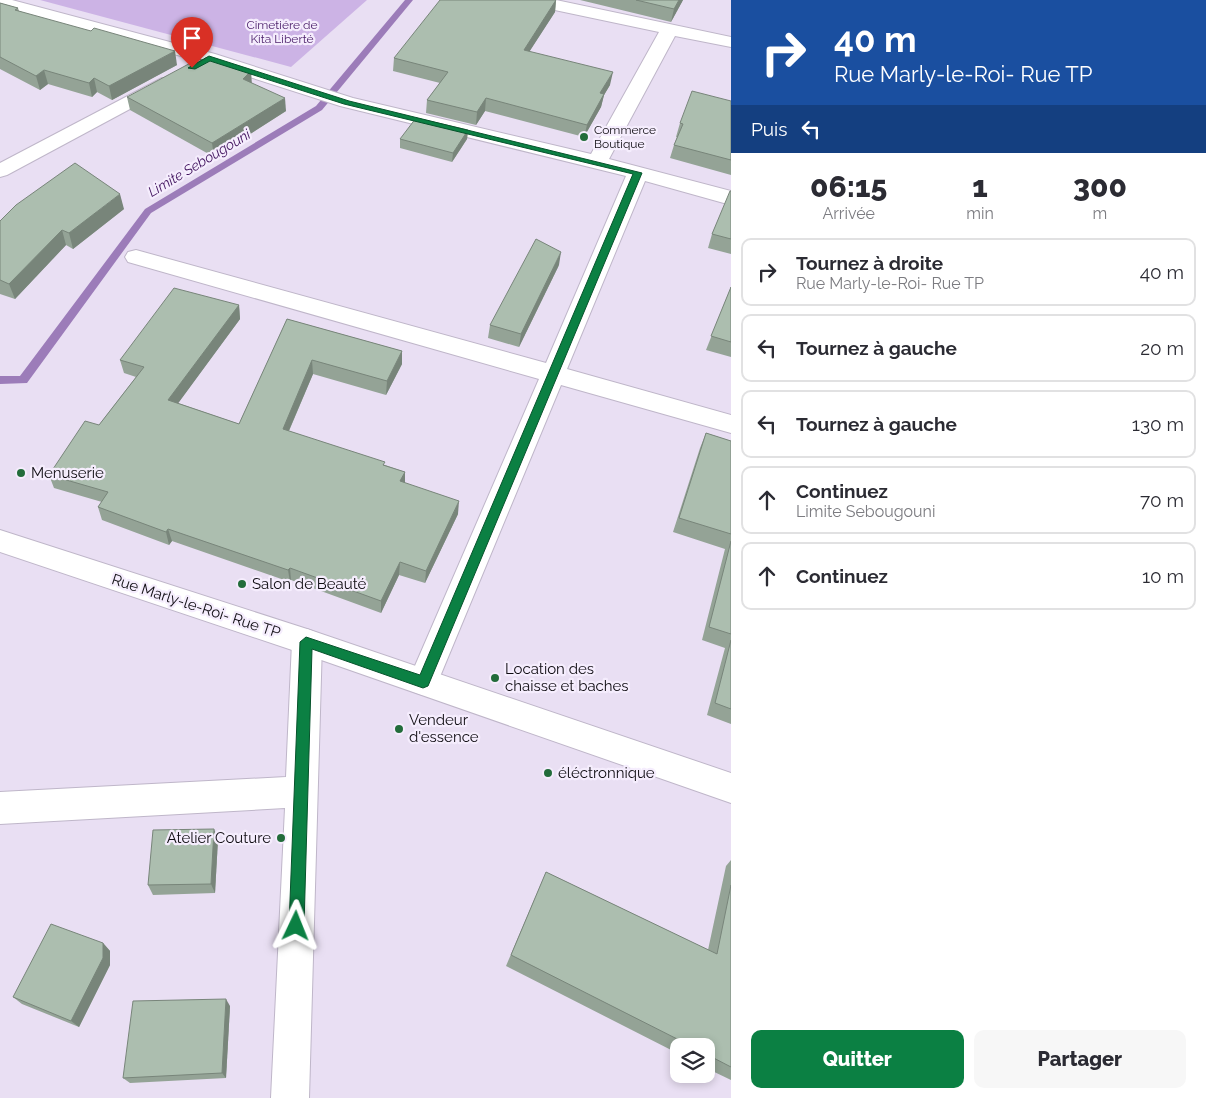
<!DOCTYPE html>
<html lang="fr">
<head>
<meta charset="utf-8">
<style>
	body { margin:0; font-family:Raleway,sans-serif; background:#f7f7f7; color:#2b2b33; height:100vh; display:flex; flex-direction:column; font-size:19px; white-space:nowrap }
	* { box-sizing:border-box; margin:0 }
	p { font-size:16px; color:#7c7c81 }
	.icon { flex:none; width:28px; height:28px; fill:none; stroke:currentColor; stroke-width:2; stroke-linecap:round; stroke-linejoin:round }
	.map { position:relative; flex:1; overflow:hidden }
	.details { display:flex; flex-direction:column; background:#fff; width:475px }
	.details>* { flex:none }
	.top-card { background:#1a4fa0; color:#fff; overflow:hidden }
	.buttons { position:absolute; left:670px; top:1038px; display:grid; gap:10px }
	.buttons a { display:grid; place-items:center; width:45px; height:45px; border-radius:10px; background:#fff; box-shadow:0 2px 8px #0003; font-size:25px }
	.pin { position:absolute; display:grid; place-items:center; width:42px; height:42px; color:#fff; margin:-51px -21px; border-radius:50% 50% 50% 0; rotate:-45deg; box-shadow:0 0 5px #0007 }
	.pin .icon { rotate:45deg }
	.me { position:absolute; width:55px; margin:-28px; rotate:2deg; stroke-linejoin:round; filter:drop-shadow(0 0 4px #0008) }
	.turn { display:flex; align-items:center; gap:18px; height:105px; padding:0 20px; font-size:22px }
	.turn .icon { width:65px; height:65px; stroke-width:2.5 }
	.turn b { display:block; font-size:35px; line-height:42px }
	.then { display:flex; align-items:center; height:48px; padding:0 20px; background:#0003; gap:10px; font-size:19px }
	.eta { display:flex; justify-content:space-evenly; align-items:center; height:85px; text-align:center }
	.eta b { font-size:30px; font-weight:800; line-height:35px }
	.primary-button { display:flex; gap:10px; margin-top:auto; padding:10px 20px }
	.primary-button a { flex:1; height:58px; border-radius:10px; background:#0b8043; color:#fff; font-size:20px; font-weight:800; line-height:58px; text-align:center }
	.primary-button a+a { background:#f7f7f7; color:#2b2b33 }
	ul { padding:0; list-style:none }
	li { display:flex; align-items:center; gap:15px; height:68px; margin:0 10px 8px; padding:0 10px; border:2px solid #e1e1e2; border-radius:10px }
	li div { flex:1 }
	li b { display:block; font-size:19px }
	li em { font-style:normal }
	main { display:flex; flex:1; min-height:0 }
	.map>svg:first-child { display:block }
	.green { fill:#ccb3e5 }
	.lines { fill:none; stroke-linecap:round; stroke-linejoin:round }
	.stream { fill:#9c7cb9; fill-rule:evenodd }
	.street-casing { stroke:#bfb6c9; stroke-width:2 }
	.secondary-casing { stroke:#bfb6c9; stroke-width:2 }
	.street { fill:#fff; fill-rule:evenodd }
	.secondary { fill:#fff; fill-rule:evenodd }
	.wall { fill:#94a396 }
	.shaded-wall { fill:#78857a }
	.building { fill:#acbeaf; stroke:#78857a }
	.route { fill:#0b8043; stroke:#07532c }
	.poi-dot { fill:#226c3a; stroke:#f5edfd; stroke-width:2 }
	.labels { text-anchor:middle; stroke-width:4.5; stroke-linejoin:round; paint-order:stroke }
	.far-park-label { font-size:12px; fill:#491d68; stroke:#f5edfd }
	.far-poi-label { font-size:12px; fill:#100d13; stroke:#f5edfd; text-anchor:start }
	.far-water-label { font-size:14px; font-style:italic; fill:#40125d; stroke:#f5edfd }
	.poi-label { font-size:15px; fill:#100d13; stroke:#f5edfd; text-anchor:start }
	.street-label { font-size:15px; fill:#100d13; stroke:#f5edfd }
</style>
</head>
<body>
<main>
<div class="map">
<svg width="731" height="1098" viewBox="0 0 731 1098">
	<rect width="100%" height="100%" fill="#e9dff3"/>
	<path class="green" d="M 40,0 L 367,0 L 291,67 Z"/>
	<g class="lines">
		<path class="stream" d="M 405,0 L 413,0 L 322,110 L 151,213 L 27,383 L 0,384 L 0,376 L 20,376 L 145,209 L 316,106 Z"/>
		<g class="street-casing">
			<g id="street">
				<path d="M 0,0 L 12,0 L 215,54 L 353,98 L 591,154 L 659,32 L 531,5 L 525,4 L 522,0 L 556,0 L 731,37 L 731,47 L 675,36 L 609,159 L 731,191 L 731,205 L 645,181 L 567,369 L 731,415 L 731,433 L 561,385 L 434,691 L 423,695 L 412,691 L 408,682 L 539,379 L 128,262 L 125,257 L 128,252 L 136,250 L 546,363 L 626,176 L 340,106 L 203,62 L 0,7 Z"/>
				<path d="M 162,78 L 169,80 L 171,84 L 169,88 L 7,175 L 0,177 L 0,163 Z"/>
				<path d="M 307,629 L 317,633 L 322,642 L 309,1098 L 271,1098 L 285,808 L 0,824 L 0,792 L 286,777 L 292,642 L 297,633 Z"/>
			</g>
		</g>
		<g class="secondary-casing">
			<path id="secondary" d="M 0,530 L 307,629 L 731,773 L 731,803 L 307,655 L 0,552 Z"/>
		</g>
		<use href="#street" class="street"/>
		<use href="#secondary" class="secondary"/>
	</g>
	<g class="wall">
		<path d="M 556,0 L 555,12 L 529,52 L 610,85 L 604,95 L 601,107 L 584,137 L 485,111 L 476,125 L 426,113 L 427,100 L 440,83 L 393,71 L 394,58 Z"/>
		<path d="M 580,0 L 683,0 L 671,22 Z"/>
		<path d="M 0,3 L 18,8 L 19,11 L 177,65 L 112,100 L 97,92 L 92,97 L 48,84 L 40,90 L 0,69 Z"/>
		<path d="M 252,83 L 286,111 L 214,157 L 130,110 L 127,97 Z"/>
		<path d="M 731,101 L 731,175 L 670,158 L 674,145 L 677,137 L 676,137 L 680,123 Z"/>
		<path d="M 468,130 L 467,139 L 452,162 L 400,148 L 400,139 Z"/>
		<path d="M 731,191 L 731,254 L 708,248 L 712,234 Z"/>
		<path d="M 124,209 L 73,249 L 66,245 L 15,299 L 0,294 L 0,221 Z"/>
		<path d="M 559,265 L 519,347 L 488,338 L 490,325 Z"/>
		<path d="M 731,287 L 731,357 L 706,350 Z"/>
		<path d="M 239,305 L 240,319 L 178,403 L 239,424 L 287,319 L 402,351 L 402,364 L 386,395 L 313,374 L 289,431 L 385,465 L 405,472 L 405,483 L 458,514 L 425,583 L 399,575 L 381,613 L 291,580 L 290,582 L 172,541 L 169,545 L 102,520 L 98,507 L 102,502 L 54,488 L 49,475 L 99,425 L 136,377 L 124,373 L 120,360 Z"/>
		<path d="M 706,433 L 731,441 L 731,724 L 707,715 L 725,648 L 702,640 L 725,549 L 673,532 L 700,448 Z"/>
		<path d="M 218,839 L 215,893 L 153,895 L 148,885 Z"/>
		<path d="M 731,860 L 731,1080 L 706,1068 L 706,1046 L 679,1046 L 679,1054 L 506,966 L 546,872 L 708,950 L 726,866 Z"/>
		<path d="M 103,943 L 110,951 L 110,965 L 79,1027 L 22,1004 L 13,997 Z"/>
		<path d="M 230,1006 L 226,1078 L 130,1083 L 123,1078 Z"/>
	</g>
	<g class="shaded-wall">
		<path d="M 556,0 L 555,12 L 522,63 L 524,50 Z"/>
		<path d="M 679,0 L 683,0 L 671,22 L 674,9 Z"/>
		<path d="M 175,51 L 177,65 L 112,100 L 109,86 Z"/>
		<path d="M 44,70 L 48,84 L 40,90 L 36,76 Z"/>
		<path d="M 251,71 L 252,85 L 243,79 Z"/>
		<path d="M 613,72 L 610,85 L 604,95 L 601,107 L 584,137 L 587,125 L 600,93 Z"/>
		<path d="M 94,78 L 97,92 L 92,97 L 89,83 Z"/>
		<path d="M 285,98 L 286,111 L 214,157 L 212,143 Z"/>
		<path d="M 486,98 L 485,111 L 476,125 L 477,112 Z"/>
		<path d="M 468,130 L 467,139 L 452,162 L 453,153 Z"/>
		<path d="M 120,194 L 124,209 L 73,249 L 69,233 Z"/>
		<path d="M 62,230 L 66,245 L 15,299 L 9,284 Z"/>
		<path d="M 561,252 L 559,265 L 519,347 L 521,334 Z"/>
		<path d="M 239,305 L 240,319 L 171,413 L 168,400 Z"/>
		<path d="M 402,351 L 402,364 L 386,395 L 387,381 Z"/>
		<path d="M 312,360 L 313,374 L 284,442 L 283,429 Z"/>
		<path d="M 405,472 L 405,485 L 400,481 Z"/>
		<path d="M 459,501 L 458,514 L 425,583 L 426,571 Z"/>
		<path d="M 168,529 L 172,541 L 169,545 L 166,532 Z"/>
		<path d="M 400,562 L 399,575 L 381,613 L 381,601 Z"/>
		<path d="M 290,568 L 291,580 L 290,582 L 288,570 Z"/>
		<path d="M 214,829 L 218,839 L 215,893 L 211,884 Z"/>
		<path d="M 103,943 L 110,951 L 110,965 L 79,1027 L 71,1021 Z"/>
		<path d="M 226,999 L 230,1006 L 226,1078 L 222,1073 Z"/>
	</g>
	<g class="building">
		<path d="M 440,0 L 556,0 L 524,50 L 613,72 L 600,93 L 604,94 L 587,125 L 486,98 L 477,112 L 427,100 L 448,72 L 394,58 Z"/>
		<path d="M 636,0 L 679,0 L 674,9 Z"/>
		<path d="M 0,3 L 18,8 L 15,10 L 91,31 L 94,28 L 175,51 L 109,86 L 94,78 L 89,83 L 44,70 L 36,76 L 0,57 Z"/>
		<path d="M 205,58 L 251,71 L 243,79 L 285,98 L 212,143 L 127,97 L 198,59 L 203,60 Z"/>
		<path d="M 692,91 L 731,101 L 731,160 L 674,145 L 683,124 L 680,123 Z"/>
		<path d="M 416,118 L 468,130 L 453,153 L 400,139 Z"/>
		<path d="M 75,163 L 120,194 L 69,233 L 62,230 L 9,284 L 0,280 L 0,221 L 16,205 Z"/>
		<path d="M 730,191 L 731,191 L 731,239 L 712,234 Z"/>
		<path d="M 536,239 L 561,252 L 521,334 L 490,325 Z"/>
		<path d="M 731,287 L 731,342 L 711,336 Z"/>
		<path d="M 174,288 L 239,305 L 168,400 L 239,424 L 287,319 L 402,351 L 387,381 L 312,360 L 283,429 L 385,462 L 383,465 L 405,472 L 400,481 L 459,501 L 426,571 L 400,562 L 381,601 L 290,568 L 288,570 L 168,529 L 166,532 L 98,507 L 108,492 L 49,475 L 85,421 L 99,425 L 144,367 L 120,360 Z"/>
		<path d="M 706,433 L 731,441 L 731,534 L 679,518 Z"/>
		<path d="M 731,541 L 731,634 L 709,627 Z"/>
		<path d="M 731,640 L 731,709 L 715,703 Z"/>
		<path d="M 214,829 L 211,884 L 148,885 L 153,830 Z"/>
		<path d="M 546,872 L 717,954 L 731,885 L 731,1067 L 706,1054 L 706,1046 L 691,1046 L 511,955 Z"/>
		<path d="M 51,924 L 103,943 L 103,958 L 71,1021 L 13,997 Z"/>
		<path d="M 226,999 L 222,1073 L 123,1078 L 133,1001 Z"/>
	</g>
	<path class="route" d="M 209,56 L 349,101 L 642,173 L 428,686 L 423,688 L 312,649 L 304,926 L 302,931 L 296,933 L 291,931 L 289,926 L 300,642 L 306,637 L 420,675 L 633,174 L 344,104 L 210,61 L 195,69 L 188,68 Z"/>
	<g class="poi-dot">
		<circle cx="584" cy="137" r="5"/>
		<circle cx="21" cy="473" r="5"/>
		<circle cx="242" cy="584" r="5"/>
		<circle cx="495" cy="678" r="5"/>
		<circle cx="399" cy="729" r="5"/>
		<circle cx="548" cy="773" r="5"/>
		<circle cx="281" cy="838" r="5"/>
	</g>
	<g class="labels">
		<g class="far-park-label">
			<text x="282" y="29">Cimetiére de<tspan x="282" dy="14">Kita Liberté</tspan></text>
		</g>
		<g class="far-poi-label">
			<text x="594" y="134">Commerce<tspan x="594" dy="14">Boutique</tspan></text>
		</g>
		<g class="far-water-label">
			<text transform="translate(199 163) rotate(-31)" y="5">Limite Sebougouni</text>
		</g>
		<g class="poi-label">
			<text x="31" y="478">Menuserie</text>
			<text x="252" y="589">Salon de Beauté</text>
			<text x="505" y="674">Location des<tspan x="505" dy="17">chaisse et baches</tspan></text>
			<text x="409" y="725">Vendeur<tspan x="409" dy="17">d'essence</tspan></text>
			<text x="558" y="778">éléctronnique</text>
			<text x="271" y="843" text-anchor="end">Atelier Couture</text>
		</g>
		<g class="street-label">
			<text transform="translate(196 606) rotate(18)" y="5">Rue Marly-le-Roi- Rue TP</text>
		</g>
	</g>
</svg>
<div class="buttons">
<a><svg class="icon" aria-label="layers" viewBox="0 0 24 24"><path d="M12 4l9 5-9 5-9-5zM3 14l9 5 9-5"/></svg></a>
</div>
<div class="pin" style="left:192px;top:68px;background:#d93025"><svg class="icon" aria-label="arrive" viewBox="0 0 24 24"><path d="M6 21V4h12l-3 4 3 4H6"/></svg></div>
<svg class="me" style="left:296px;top:926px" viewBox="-20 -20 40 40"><path d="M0-17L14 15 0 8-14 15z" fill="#0b8043" stroke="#fff" stroke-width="4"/></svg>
</div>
<section class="details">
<div class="top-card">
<div class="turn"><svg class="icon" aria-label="right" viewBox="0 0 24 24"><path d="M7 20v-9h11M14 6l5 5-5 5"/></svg><div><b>40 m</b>Rue Marly-le-Roi- Rue TP</div></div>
<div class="then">Puis<svg class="icon" aria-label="left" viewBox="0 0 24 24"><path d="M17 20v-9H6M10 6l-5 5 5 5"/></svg></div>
</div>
<div class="eta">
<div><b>06:15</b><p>Arrivée</p></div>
<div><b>1</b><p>min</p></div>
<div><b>300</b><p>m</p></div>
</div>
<ul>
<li><svg class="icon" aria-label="right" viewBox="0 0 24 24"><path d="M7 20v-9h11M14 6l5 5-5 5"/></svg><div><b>Tournez à droite</b><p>Rue Marly-le-Roi- Rue TP</p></div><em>40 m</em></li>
<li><svg class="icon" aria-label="left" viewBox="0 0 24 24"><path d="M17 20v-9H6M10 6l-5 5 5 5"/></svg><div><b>Tournez à gauche</b></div><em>20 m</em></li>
<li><svg class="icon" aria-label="left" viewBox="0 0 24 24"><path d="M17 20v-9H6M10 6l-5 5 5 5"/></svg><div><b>Tournez à gauche</b></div><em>130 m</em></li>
<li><svg class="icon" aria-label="ahead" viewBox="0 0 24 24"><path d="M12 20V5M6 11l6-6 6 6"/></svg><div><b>Continuez</b><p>Limite Sebougouni</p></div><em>70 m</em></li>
<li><svg class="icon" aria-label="ahead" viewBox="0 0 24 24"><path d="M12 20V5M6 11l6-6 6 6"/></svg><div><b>Continuez</b></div><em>10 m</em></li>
</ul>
<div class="primary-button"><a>Quitter</a><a>Partager</a></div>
</section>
</main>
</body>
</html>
